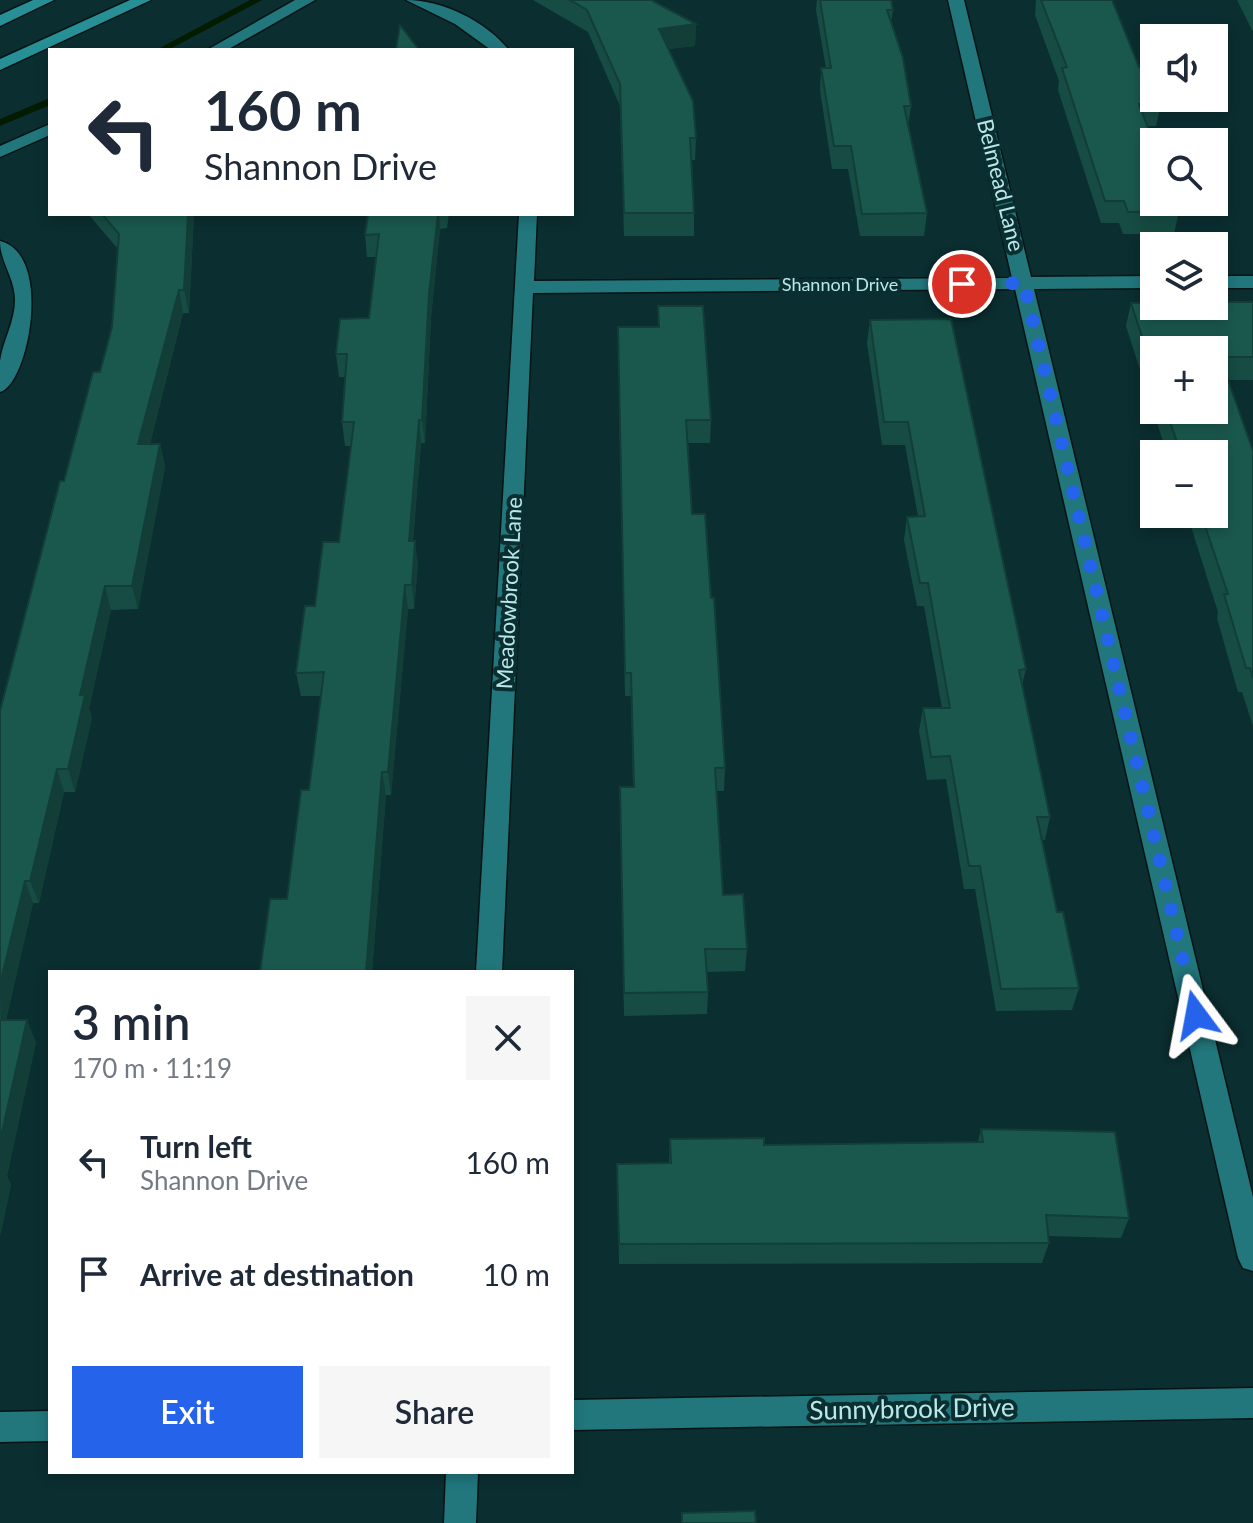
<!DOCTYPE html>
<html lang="en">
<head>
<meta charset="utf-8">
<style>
	body { margin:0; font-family:Lato,sans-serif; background:#f6f6f7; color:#1f2937; height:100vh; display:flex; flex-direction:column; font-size:30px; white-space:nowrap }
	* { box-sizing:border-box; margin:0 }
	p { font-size:26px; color:#747a83 }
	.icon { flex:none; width:44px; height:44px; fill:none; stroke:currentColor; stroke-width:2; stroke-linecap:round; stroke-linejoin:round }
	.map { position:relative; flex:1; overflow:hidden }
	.details { position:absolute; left:48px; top:970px; width:526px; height:504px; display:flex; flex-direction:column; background:#fff; border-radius:0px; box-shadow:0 4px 12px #0003 }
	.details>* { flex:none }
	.top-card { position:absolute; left:48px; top:48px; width:526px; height:168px; border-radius:0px; box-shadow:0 4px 12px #0003; background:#fff; color:#1f2937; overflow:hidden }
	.fabs { position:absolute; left:1140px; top:24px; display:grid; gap:16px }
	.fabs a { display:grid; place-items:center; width:88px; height:88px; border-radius:0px; background:#fff; box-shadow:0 4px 12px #0003; font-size:40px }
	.pin { position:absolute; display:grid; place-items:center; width:68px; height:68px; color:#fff; margin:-34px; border:4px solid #fff; border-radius:50%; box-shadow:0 2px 8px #0007 }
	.me { position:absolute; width:88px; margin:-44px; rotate:347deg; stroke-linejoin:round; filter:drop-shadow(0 0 6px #0008) }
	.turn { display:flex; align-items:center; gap:28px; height:168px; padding:0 24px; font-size:36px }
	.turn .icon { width:104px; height:104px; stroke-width:2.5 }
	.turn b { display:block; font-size:56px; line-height:68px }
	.round { display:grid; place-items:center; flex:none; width:84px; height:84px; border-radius:0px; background:#f6f6f7 }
	.head { display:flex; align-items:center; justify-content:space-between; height:136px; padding:0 24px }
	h1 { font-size:48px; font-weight:600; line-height:60px }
	.primary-button { display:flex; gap:16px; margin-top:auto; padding:16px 24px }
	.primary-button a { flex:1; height:92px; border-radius:0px; background:#2563eb; color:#fff; font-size:32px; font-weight:600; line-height:92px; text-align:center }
	.primary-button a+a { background:#f6f6f7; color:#1f2937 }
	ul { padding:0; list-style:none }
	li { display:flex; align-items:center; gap:24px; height:112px; padding:0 24px }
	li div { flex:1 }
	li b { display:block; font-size:30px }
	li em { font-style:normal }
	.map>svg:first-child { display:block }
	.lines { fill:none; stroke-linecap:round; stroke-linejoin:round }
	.stream { fill:#031c00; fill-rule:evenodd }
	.minor-casing { stroke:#061415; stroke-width:3 }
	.major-casing { stroke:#061415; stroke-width:3 }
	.minor { fill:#21777c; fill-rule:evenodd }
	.major { fill:#269096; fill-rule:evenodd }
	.wall { fill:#164c43; fill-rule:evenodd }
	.shaded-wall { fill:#123e37 }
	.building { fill:#1a584e; stroke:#123e37; stroke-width:2 }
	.route { stroke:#2563eb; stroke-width:14; stroke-dasharray:0 25.2 }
	.labels { text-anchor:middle; stroke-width:8; stroke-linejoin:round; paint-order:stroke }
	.far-street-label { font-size:18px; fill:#b8e8ea; stroke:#0b2e30 }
	.street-label { font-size:22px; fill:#b8e8ea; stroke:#0b2e30 }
	.near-street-label { font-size:26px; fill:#b8e8ea; stroke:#0b2e30 }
</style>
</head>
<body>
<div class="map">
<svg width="1253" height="1523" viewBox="0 0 1253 1523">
	<rect width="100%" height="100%" fill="#0b2e30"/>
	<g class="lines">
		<g class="stream">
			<path d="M 250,0 L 262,0 L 168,50 L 156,50 Z"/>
			<path d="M 50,98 L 50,105 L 0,126 L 0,119 Z"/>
		</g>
		<g class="minor-casing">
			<g id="minor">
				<path d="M 295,0 L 315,0 L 227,50 L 207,50 Z"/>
				<path d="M 406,0 C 443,0 485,21 509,50 L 491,50 L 455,24 Z"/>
				<path d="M 948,0 L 964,0 L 1031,277 L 1154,276 L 1154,288 L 1034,289 L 1253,1197 L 1253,1271 L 1243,1268 L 1238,1258 L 1015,289 L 533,293 L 502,972 L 476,972 L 519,214 L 537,214 L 534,281 L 1012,278 Z"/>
				<path d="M 50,124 L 50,135 L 0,157 L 0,146 Z"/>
				<path d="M 0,241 C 54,254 28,385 0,392 C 0,382 0,371 0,361 C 3,340 15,322 15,300 C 15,278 0,262 0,241 Z"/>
				<rect x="1214" y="276" width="39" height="12"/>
				<path d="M 1253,1388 L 1253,1418 L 572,1430 L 572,1400 Z"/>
				<path d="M 50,1411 L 50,1441 L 0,1442 L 0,1412 Z"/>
				<path d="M 446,1472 L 478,1472 L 476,1523 L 444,1523 Z"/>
			</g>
		</g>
		<g class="major-casing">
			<g id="major">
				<path d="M 33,0 L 54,0 L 0,26 L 0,15 Z"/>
				<path d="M 130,0 L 151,0 L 0,70 L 0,59 Z"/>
			</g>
		</g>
		<use href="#minor" class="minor"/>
		<use href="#major" class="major"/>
	</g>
	<g class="wall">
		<path d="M 533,0 L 651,0 L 696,24 L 695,46 L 669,49 L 696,138 L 695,160 L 692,160 L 694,213 L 694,236 L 624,236 L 620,106 L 588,32 Z"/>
		<path d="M 817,0 L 891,0 L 893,10 L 891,24 L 911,106 L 908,126 L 927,213 L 924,236 L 860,236 L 848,169 L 832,169 L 820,90 L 821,68 L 826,68 L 816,10 Z"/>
		<path d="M 1036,0 L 1112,0 L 1139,67 L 1161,104 L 1156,126 L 1147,126 L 1179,211 L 1174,234 L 1123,234 L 1119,223 L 1101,223 L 1058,90 L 1059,81 L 1035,15 Z"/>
		<path d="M 1237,0 L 1253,0 L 1253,32 Z"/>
		<path d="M 88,214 L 194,214 L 189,313 L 183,313 L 150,444 L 160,444 L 165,467 L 138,609 L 111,610 L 89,708 L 92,718 L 75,792 L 64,792 L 39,903 L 33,903 L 6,1020 L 36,1042 L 7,1176 L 11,1185 L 0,1236 L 0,711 L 64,481 L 100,372 L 112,327 L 118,249 Z"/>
		<path d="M 368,214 L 449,214 L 447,228 L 440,229 L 431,317 L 425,443 L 421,443 L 413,541 L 418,564 L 414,609 L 408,609 L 391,795 L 386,795 L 372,972 L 260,972 L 287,899 L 309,790 L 321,696 L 301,696 L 296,673 L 315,606 L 339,542 L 351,446 L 345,446 L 342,422 L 345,377 L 339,377 L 336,354 L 369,318 L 376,257 L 367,257 L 365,235 Z"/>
		<path d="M 1253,302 L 1253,380 L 1228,380 L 1253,451 L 1253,726 L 1242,692 L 1238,692 L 1217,618 L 1218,612 L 1187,514 L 1214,514 L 1214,454 L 1167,454 L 1126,326 L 1131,303 ZM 1154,350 L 1214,410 L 1154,410 Z"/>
		<path d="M 658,306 L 711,420 L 710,443 L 688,443 L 692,514 L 711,598 L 725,768 L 724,791 L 717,791 L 723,895 L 747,949 L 745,971 L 707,972 L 708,992 L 707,1014 L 624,1016 L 620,787 L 633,787 L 631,696 L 625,696 L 618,327 L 658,327 Z"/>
		<path d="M 870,320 L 1026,669 L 1022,685 L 1050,817 L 1045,840 L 1042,840 L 1057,912 L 1079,988 L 1072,1010 L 996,1011 L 975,889 L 964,889 L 946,779 L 927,780 L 919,731 L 923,708 L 942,708 L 924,606 L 917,606 L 904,540 L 907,517 L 918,516 L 905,445 L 882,445 L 867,343 Z"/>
		<path d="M 981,1129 L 1129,1218 L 1121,1238 L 1048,1236 L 1049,1243 L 1042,1263 L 619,1264 L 617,1164 L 669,1163 L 670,1139 L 764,1145 L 978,1142 Z"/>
	</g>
	<g class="shaded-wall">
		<path d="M 696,24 L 695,46 L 659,50 L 659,29 Z"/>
		<path d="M 188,214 L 194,214 L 189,313 L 184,290 Z"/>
		<path d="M 438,214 L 439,214 L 440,229 L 431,317 L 425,443 L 422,420 L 429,294 Z"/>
		<path d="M 179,290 L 183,313 L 144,467 L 138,444 Z"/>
		<path d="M 419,420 L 421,443 L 411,564 L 409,541 Z"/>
		<path d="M 160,444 L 165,467 L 138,609 L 132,586 Z"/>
		<path d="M 415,541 L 418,564 L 414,609 L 412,585 Z"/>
		<path d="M 405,585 L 408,609 L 391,795 L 388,772 Z"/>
		<path d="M 105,586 L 111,610 L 89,708 L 92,718 L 75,792 L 68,769 L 80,695 Z"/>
		<path d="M 57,769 L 64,792 L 39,903 L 30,881 Z"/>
		<path d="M 382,772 L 386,795 L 372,972 L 366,972 Z"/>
		<path d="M 25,881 L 33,903 L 1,1042 L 0,984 Z"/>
		<path d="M 27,1020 L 36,1042 L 7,1176 L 11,1185 L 0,1236 L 0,1141 Z"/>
	</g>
	<g class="building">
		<path d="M 570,0 L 651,0 L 696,24 L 659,29 L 693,101 L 696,138 L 690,138 L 694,213 L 624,213 L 620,84 L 587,10 Z"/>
		<path d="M 820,0 L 891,0 L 893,10 L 887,10 L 903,58 L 911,106 L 904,106 L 927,213 L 862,214 L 851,146 L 834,146 L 821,68 L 831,68 Z"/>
		<path d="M 1041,0 L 1112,0 L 1139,67 L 1147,67 L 1154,85 L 1154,98 L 1159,98 L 1161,104 L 1139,104 L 1154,144 L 1154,202 L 1176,202 L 1179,211 L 1128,212 L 1124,201 L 1105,201 L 1062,68 L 1067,67 Z"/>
		<path d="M 400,25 L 419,50 L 396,50 Z"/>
		<path d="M 102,214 L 188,214 L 184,290 L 179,290 L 138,444 L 160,444 L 132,586 L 105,586 L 80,695 L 85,695 L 68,769 L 57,769 L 30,881 L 25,881 L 0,984 L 0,711 L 60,481 L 64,481 L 93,372 L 100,372 L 112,327 L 119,234 Z"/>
		<path d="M 368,214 L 438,214 L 429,294 L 422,420 L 419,420 L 409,541 L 415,541 L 412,585 L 405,585 L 388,772 L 382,772 L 366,972 L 260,972 L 270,899 L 287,899 L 301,790 L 309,790 L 324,672 L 296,673 L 305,606 L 315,606 L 323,542 L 339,542 L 354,422 L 342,422 L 347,354 L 336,354 L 340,319 L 369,318 L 379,234 L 365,235 Z"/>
		<path d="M 1214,302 L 1253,302 L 1253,357 L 1220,357 L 1253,451 L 1253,678 L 1250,668 L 1246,668 L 1224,594 L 1228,594 L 1201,514 L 1214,514 L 1214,454 L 1181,454 L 1166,410 L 1214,410 L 1214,350 L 1154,350 L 1154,373 L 1131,303 L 1154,303 L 1154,306 L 1214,306 Z"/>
		<path d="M 658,306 L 703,306 L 711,420 L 686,420 L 692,514 L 705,514 L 711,598 L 714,598 L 725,768 L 715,768 L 723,895 L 743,894 L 747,949 L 705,949 L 708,992 L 624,993 L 620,787 L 634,787 L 631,673 L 625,673 L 618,327 L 659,327 Z"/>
		<path d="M 951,319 L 1026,669 L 1019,670 L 1050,817 L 1037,817 L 1057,912 L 1063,912 L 1079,988 L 1001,989 L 980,866 L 969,866 L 950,756 L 931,757 L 923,708 L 950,708 L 928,583 L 920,583 L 907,517 L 925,516 L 908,422 L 884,422 L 870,320 Z"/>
		<path d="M 0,1020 L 27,1020 L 0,1141 Z"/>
		<path d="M 981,1129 L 1115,1132 L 1129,1218 L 1046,1215 L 1049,1243 L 619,1244 L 617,1164 L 671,1163 L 670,1139 L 764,1138 L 764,1145 L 983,1142 Z"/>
		<path d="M 755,1511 L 756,1523 L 682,1523 L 682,1513 Z"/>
	</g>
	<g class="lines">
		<path class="route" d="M 962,284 L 1024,283 L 1196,1015"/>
	</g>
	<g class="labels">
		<g class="far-street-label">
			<text x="840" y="291">Shannon Drive</text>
		</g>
		<g class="street-label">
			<text transform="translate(1001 185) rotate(76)" y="8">Belmead Lane</text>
			<text transform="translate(509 593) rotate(-87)" y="8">Meadowbrook Lane</text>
		</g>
		<g class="near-street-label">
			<text transform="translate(912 1409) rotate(-1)" y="9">Sunnybrook Drive</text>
		</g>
	</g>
</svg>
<div class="fabs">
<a><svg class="icon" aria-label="sound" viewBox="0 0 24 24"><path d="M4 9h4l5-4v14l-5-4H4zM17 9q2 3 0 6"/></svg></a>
<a><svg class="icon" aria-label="search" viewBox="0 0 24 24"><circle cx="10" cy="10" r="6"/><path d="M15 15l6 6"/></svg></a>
<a><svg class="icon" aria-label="layers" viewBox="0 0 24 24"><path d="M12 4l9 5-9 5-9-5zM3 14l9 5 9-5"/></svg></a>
<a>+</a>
<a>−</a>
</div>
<div class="pin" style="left:962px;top:284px;background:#d93025"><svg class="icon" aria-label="arrive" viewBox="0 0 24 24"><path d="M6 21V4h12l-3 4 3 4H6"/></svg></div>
<svg class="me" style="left:1196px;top:1015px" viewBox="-20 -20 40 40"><path d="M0-17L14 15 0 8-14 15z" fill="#2563eb" stroke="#fff" stroke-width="4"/></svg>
<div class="top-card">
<div class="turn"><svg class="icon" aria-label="left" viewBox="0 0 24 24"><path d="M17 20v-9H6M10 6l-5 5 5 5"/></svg><div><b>160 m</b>Shannon Drive</div></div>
</div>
<section class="details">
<div class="head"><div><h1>3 min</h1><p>170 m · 11:19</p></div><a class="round"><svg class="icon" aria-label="close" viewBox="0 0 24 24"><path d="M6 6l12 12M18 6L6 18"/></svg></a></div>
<ul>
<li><svg class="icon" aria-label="left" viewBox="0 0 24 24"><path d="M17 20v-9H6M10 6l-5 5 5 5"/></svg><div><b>Turn left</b><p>Shannon Drive</p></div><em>160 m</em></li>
<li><svg class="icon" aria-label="arrive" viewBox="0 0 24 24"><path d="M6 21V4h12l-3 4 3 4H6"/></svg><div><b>Arrive at destination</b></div><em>10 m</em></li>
</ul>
<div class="primary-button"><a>Exit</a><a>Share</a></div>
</section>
</div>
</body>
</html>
